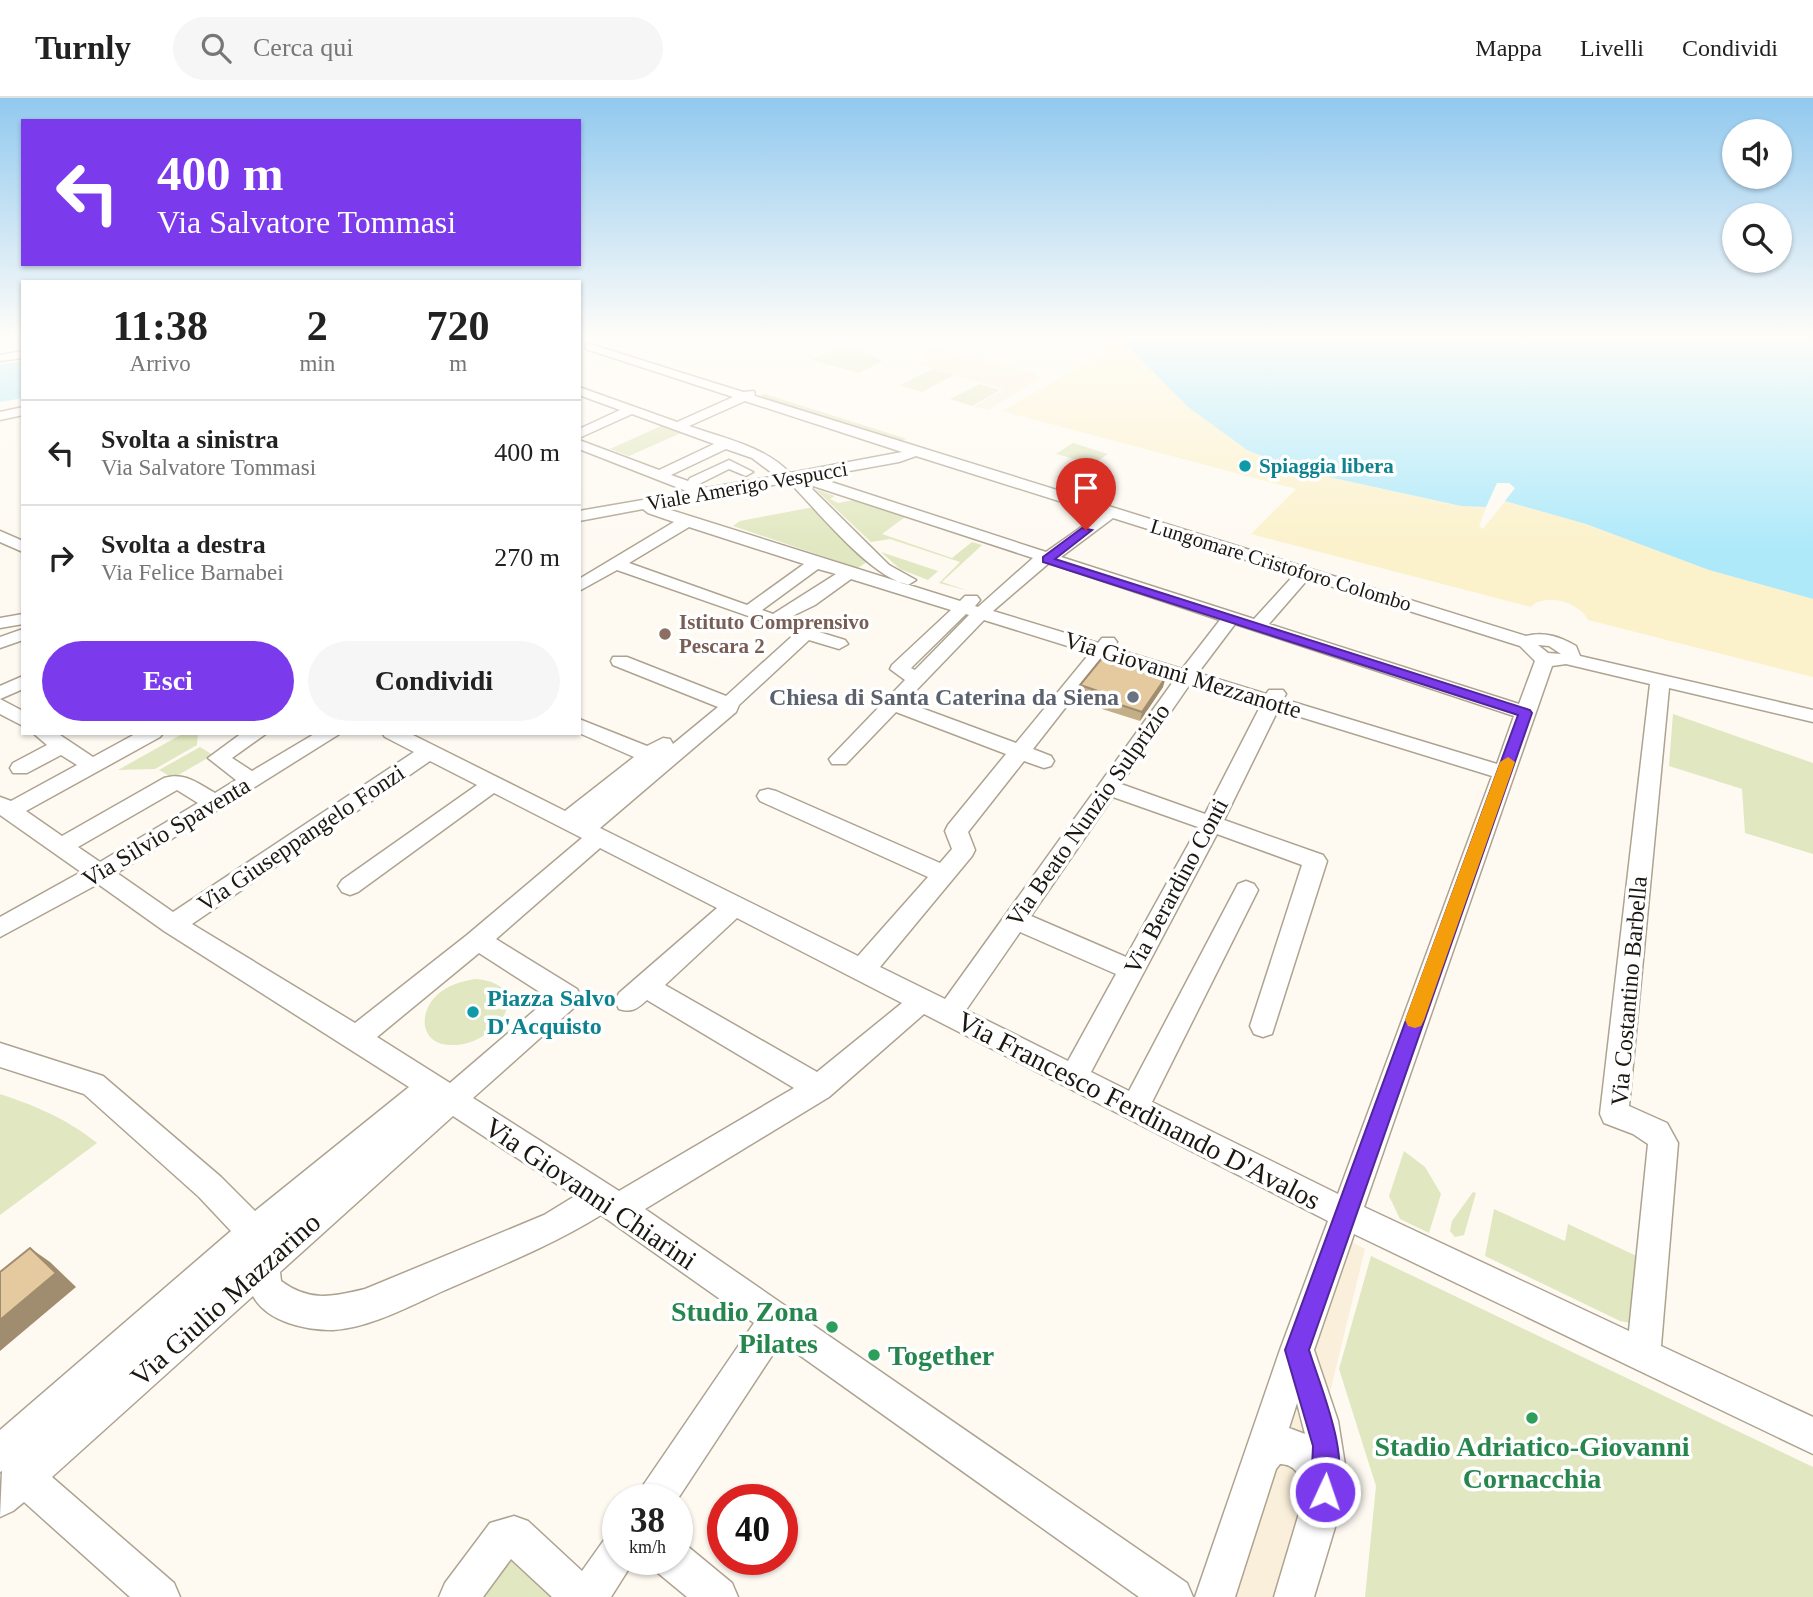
<!DOCTYPE html>
<html lang="it">
<head>
<meta charset="utf-8">
<style>
	body { margin:0; font-family:Georgia,serif; background:#f6f6f6; color:#222; height:100vh; display:flex; flex-direction:column; font-size:26px; white-space:nowrap }
	* { box-sizing:border-box; margin:0 }
	p { font-size:23px; color:#767676 }
	.icon { flex:none; width:38px; height:38px; fill:none; stroke:currentColor; stroke-width:2; stroke-linecap:round; stroke-linejoin:round }
	.map { position:relative; flex:1; overflow:hidden }
	.side { position:absolute; left:21px; top:182px; width:560px; height:455px; display:flex; flex-direction:column; background:#fff; border-radius:0px; box-shadow:0 2px 5px #0004 }
	.side>* { flex:none }
	.hud { position:absolute; left:21px; top:21px; width:560px; height:147px; border-radius:0px; box-shadow:0 2px 5px #0004; background:#7c3aed; color:#fff; overflow:hidden }
	.buttons { position:absolute; left:1722px; top:21px; display:grid; gap:14px }
	.buttons a { display:grid; place-items:center; width:70px; height:70px; border-radius:50%; background:#fff; box-shadow:0 2px 5px #0004; font-size:35px }
	.speed { position:absolute; left:602px; top:1386px; display:flex; gap:14px; font-size:35px; font-weight:700; text-align:center }
	.speed>* { display:grid; place-content:center; width:91px; height:91px; border-radius:50%; background:#fff; box-shadow:0 2px 5px #0004; line-height:1 }
	.speed small { font-size:18px; font-weight:400 }
	.speed .limit { border:10px solid #d22; background:#fff; color:#111 }
	.pin { position:absolute; display:grid; place-items:center; width:60px; height:60px; color:#fff; margin:-72px -30px; border-radius:50% 50% 50% 0; rotate:-45deg; box-shadow:0 0 7px #0007 }
	.pin .icon { rotate:45deg }
	.me { position:absolute; width:77px; margin:-38px; rotate:3deg; stroke-linejoin:round; filter:drop-shadow(0 0 5px #0008) }
	.turn { display:flex; align-items:center; gap:24px; height:147px; padding:0 21px; font-size:32px }
	.turn .icon { width:91px; height:91px; stroke-width:2.5 }
	.turn b { display:block; font-size:49px; line-height:60px }
	.eta { display:flex; justify-content:space-evenly; align-items:center; height:119px; text-align:center }
	.eta b { font-size:42px; font-weight:800; line-height:49px }
	.primary-button { display:flex; gap:14px; margin-top:auto; padding:14px 21px }
	.primary-button a { flex:1; height:80px; border-radius:42px; background:#7c3aed; color:#fff; font-size:28px; font-weight:800; line-height:80px; text-align:center }
	.primary-button a+a { background:#f6f6f6; color:#222 }
	ul { padding:0; list-style:none }
	li { display:flex; align-items:center; gap:21px; height:105px; padding:0 21px; border-top:2px solid #e0e0e0 }
	li div { flex:1 }
	li b { display:block; font-size:26px }
	li em { font-style:normal }
	header { display:flex; align-items:center; gap:42px; box-sizing:border-box; height:98px; padding:0 35px; background:#fff; border-bottom:2px solid #e0e0e0 }
	header strong { font-size:33px }
	nav { display:flex; gap:38px; margin-inline-start:auto; font-size:24px }
	.search { width:490px; height:63px; background:#f6f6f6; display:flex; align-items:center; gap:18px; box-sizing:border-box; padding:0 24px; border-radius:38px; color:#767676; font-size:26px }
	.map>svg:first-child { display:block }
	.commercial { fill:#faefda }
	.green { fill:#e1e7c0 }
	.sand { fill:#fbf1cb }
	.water { fill:#aee9fa }
	.lines { fill:none; stroke-linecap:round; stroke-linejoin:round }
	.minor-casing { stroke:#aea390; stroke-width:3 }
	.minor { fill:#fff; fill-rule:evenodd }
	.wall { fill:#c4ae88 }
	.shaded-wall { fill:#a08d6f }
	.building { fill:#e4ca9e; stroke:#a08d6f; stroke-width:2 }
	.route { fill:#7c3aed; stroke:#51269a; stroke-width:2 }
	.slow { fill:#f59e0b }
	.culture-dot { fill:#0f9aa8; stroke:#fff; stroke-width:2.5 }
	.education-dot { fill:#8d6e63; stroke:#fff; stroke-width:2.5 }
	.worship-dot { fill:#6b7280; stroke:#fff; stroke-width:2.5 }
	.leisure-dot { fill:#2e9e5b; stroke:#fff; stroke-width:2.5 }
	.labels { text-anchor:middle; stroke-width:7; stroke-linejoin:round; paint-order:stroke }
	.far-culture-label { font-size:21px; font-weight:bold; fill:#0d838f; stroke:#fff; text-anchor:start }
	.far-street-label { font-size:21px; fill:#1c1811; stroke:#fff }
	.far-education-label { font-size:21px; font-weight:bold; fill:#785e54; stroke:#fff; text-anchor:start }
	.street-label { font-size:24px; fill:#1c1811; stroke:#fff }
	.worship-label { font-size:24px; font-weight:bold; fill:#5b616d; stroke:#fff; text-anchor:end }
	.culture-label { font-size:24px; font-weight:bold; fill:#0d838f; stroke:#fff; text-anchor:start }
	.near-street-label { font-size:28px; fill:#1c1811; stroke:#fff }
	.near-leisure-label { font-size:28px; font-weight:bold; fill:#27864d; stroke:#fff; text-anchor:end }
</style>
</head>
<body>
<header>
<strong>Turnly</strong>
<div class="search"><svg class="icon" aria-label="search" viewBox="0 0 24 24"><circle cx="10" cy="10" r="6"/><path d="M15 15l6 6"/></svg>Cerca qui</div>
<nav><a>Mappa</a><a>Livelli</a><a>Condividi</a></nav>
</header>
<div class="map">
<svg width="1813" height="1499" viewBox="0 0 1813 1499">
	<rect width="100%" height="100%" fill="#fefaf2"/>
	<g class="commercial">
		<path d="M 935,250 L 1031,274 L 1040,280 L 988,312 L 974,308 L 1004,291 L 915,266 L 926,261 L 926,258 L 922,257 Z"/>
		<path d="M 1338,1137 L 1365,1151 L 1280,1499 L 1217,1499 Z"/>
	</g>
	<g class="green">
		<path d="M 843,248 L 852,249 L 883,263 L 859,275 L 811,262 Z"/>
		<path d="M 933,271 L 954,277 L 922,294 L 900,287 Z"/>
		<path d="M 979,286 L 1000,292 L 972,308 L 950,301 Z"/>
		<path d="M 765,296 L 904,340 L 907,341 L 900,343 L 759,298 Z"/>
		<path d="M 661,328 L 681,335 L 629,358 L 610,351 Z"/>
		<path d="M 1073,345 L 1108,356 L 1093,366 L 1056,356 Z"/>
		<path d="M 815,391 L 835,398 L 830,401 L 838,405 L 854,402 L 905,419 L 882,436 L 952,460 L 972,444 L 982,447 L 942,484 L 969,493 L 939,485 L 960,464 L 890,441 L 871,444 Z"/>
		<path d="M 814,409 L 868,463 L 858,470 L 733,428 L 740,423 Z"/>
		<path d="M 881,454 L 938,473 L 928,482 L 900,471 Z"/>
		<path d="M 1673,616 L 1813,665 L 1813,756 L 1745,735 L 1742,691 L 1669,668 Z"/>
		<path d="M 184,635 L 198,635 L 197,647 L 155,671 L 118,672 Z"/>
		<path d="M 200,649 L 213,657 L 173,680 L 159,672 Z"/>
		<path d="M 476,881 C 541,887 494,950 450,947 C 420,946 418,915 437,897 C 448,887 462,883 476,881 Z"/>
		<path d="M 0,996 C 36,1008 67,1021 97,1045 L 0,1117 Z"/>
		<path d="M 1404,1053 L 1425,1069 L 1441,1096 L 1429,1135 L 1400,1121 L 1389,1098 Z"/>
		<path d="M 1473,1094 L 1476,1095 L 1464,1137 L 1455,1139 L 1450,1133 L 1452,1123 Z"/>
		<path d="M 1494,1111 L 1565,1143 L 1568,1126 L 1641,1160 L 1630,1225 L 1620,1223 L 1485,1158 Z"/>
		<path d="M 1371,1158 L 1813,1369 L 1813,1499 L 1365,1499 L 1376,1388 L 1339,1271 Z"/>
		<path d="M 509,1457 L 558,1499 L 478,1499 Z"/>
	</g>
	<path class="sand" d="M 1113,241 L 1120,241 L 1188,309 L 1247,352 L 1297,372 L 1460,408 L 1486,409 L 1479,428 L 1483,431 L 1505,403 L 1586,426 L 1709,472 L 1813,501 L 1813,579 L 1588,522 C 1580,504 1544,494 1531,509 L 1251,436 L 1296,391 L 1002,313 L 1102,256 L 1110,247 L 1108,244 Z"/>
	<g class="water">
		<path d="M 1120,241 L 1813,241 L 1813,501 L 1709,472 L 1586,426 L 1505,403 L 1515,390 L 1509,385 L 1497,385 L 1486,409 L 1461,408 L 1297,372 L 1247,352 L 1188,309 Z"/>
		<path d="M 23,263 L 23,300 L 0,304 L 0,267 Z"/>
	</g>
	<g class="lines">
		<g class="minor-casing">
			<g id="minor">
				<path d="M 590,246 L 743,294 L 754,293 L 755,298 L 1526,538 C 1545,533 1560,539 1576,548 L 1580,558 L 1813,612 L 1813,624 L 1669,590 L 1629,1008 L 1667,1025 L 1678,1045 L 1661,1248 L 1813,1319 L 1813,1356 L 1354,1136 L 1314,1252 L 1338,1323 L 1345,1367 L 1339,1416 L 1314,1499 L 1274,1499 L 1306,1392 C 1301,1380 1296,1366 1280,1366 L 1276,1371 L 1235,1499 L 1195,1499 L 1280,1252 L 1328,1123 L 924,916 L 829,999 L 645,1111 L 1187,1485 L 1193,1499 L 1139,1499 L 781,1244 L 677,1402 L 636,1402 L 642,1389 L 754,1225 L 601,1117 C 551,1148 497,1169 443,1193 C 410,1208 369,1230 333,1232 C 305,1232 267,1224 253,1198 L 52,1379 L 174,1485 L 180,1499 L 130,1499 L 24,1404 L 13,1413 L 0,1419 L 2,1373 L 0,1374 L 0,1332 L 231,1133 L 199,1099 L 84,996 L 0,969 L 0,945 L 103,978 L 221,1079 L 255,1113 L 409,989 L 164,833 L 98,786 L 0,839 L 0,819 L 81,774 L 0,717 L 0,699 L 11,703 L 77,667 L 61,657 L 27,675 L 13,675 L 10,670 L 13,665 L 47,647 L 33,635 L 57,635 L 93,659 L 137,635 L 163,635 L 160,639 L 26,713 L 62,738 L 164,680 C 185,674 197,685 215,695 L 236,682 L 208,660 L 242,635 L 267,635 L 232,660 L 252,673 L 316,635 L 341,635 L 117,775 L 173,814 L 414,654 L 385,639 L 382,635 L 409,635 L 565,713 L 634,659 L 579,635 L 579,621 L 647,648 L 663,640 L 670,641 L 673,646 L 718,609 L 613,567 L 611,563 L 613,559 L 627,559 L 726,598 L 800,531 L 806,530 L 845,542 L 848,546 L 839,551 L 809,542 L 739,607 L 736,614 L 600,730 L 858,858 L 928,779 L 760,703 L 757,698 L 760,693 L 768,691 L 776,693 L 940,765 L 952,751 L 945,733 L 948,727 L 1006,656 L 896,614 L 846,666 L 832,666 L 829,661 L 905,582 L 890,571 L 892,567 L 951,512 L 851,481 L 815,507 L 774,527 L 617,472 L 579,493 L 579,481 L 674,424 L 648,415 L 643,411 L 579,423 L 579,413 L 689,394 L 579,351 L 579,342 L 659,372 L 714,346 L 632,316 L 579,340 L 579,331 L 620,312 L 579,297 L 579,289 L 677,324 L 733,299 L 586,251 L 586,247 ZM 745,303 L 902,354 L 790,375 C 764,348 723,340 689,328 ZM 726,351 L 752,360 L 776,378 L 707,390 L 697,387 L 729,371 L 746,378 L 753,374 L 729,362 L 690,380 L 688,383 L 671,377 ZM 916,358 L 1100,416 L 1046,454 L 816,379 L 899,364 ZM 789,384 C 819,414 868,477 908,487 L 916,482 L 889,467 L 807,386 L 1033,460 L 978,509 L 975,508 L 980,502 L 977,498 L 965,498 L 960,503 L 658,408 ZM 1113,420 L 1294,477 L 1254,521 L 1061,459 ZM 689,429 L 804,466 L 747,507 L 629,465 ZM 1049,465 L 1220,522 L 1182,571 L 1113,550 L 1117,544 L 1114,540 L 1102,540 L 1098,545 L 993,513 ZM 818,471 L 836,476 L 773,516 L 762,512 ZM 1308,481 L 1520,548 L 1535,563 L 1519,606 L 1269,526 ZM 966,516 L 969,517 L 915,572 L 911,570 ZM 984,522 L 1090,555 L 1016,645 L 905,604 ZM 1235,526 L 1514,618 L 1497,666 L 1283,601 L 1286,596 L 1283,592 L 1269,592 L 1266,596 L 1198,575 ZM 1538,547 L 1549,548 L 1561,556 L 1548,555 ZM 1105,559 L 1175,581 L 945,901 L 880,869 L 972,758 L 975,752 L 968,734 L 1024,663 L 1044,670 L 1051,668 L 1054,663 L 1051,658 L 1033,651 ZM 1566,566 L 1650,586 L 1600,1016 L 1604,1025 L 1633,1036 L 1648,1046 L 1629,1233 L 1364,1109 L 1552,568 ZM 1190,586 L 1261,607 L 1205,716 L 1121,686 ZM 1278,612 L 1492,678 L 1338,1096 L 1152,1004 L 1258,792 L 1254,786 L 1246,783 L 1238,786 L 1129,993 L 1091,974 L 1217,736 L 1302,767 L 1250,928 L 1254,936 L 1263,939 L 1272,936 L 1327,763 L 1323,757 L 1224,722 ZM 430,663 L 477,687 L 342,782 L 338,788 L 342,794 L 350,797 L 358,794 L 494,695 L 582,740 L 467,837 L 355,925 L 192,826 ZM 177,692 L 198,705 L 100,764 L 78,749 ZM 1113,699 L 1198,729 L 1126,859 L 1031,818 ZM 600,750 L 717,810 L 619,895 L 615,903 L 619,911 C 632,915 637,911 647,902 L 794,990 L 619,1093 L 473,1000 L 577,907 L 581,899 L 577,891 L 496,841 ZM 737,820 L 902,905 L 817,974 L 665,887 ZM 1020,834 L 1116,876 L 1068,963 L 966,912 ZM 479,855 L 549,900 L 450,985 L 377,939 ZM 453,1018 L 575,1098 L 544,1117 L 365,1191 C 332,1199 309,1204 281,1183 L 280,1174 ZM 1297,1305 L 1305,1336 L 1289,1330 Z"/>
				<path d="M 23,253 L 23,260 L 0,263 L 0,257 Z"/>
				<path d="M 23,309 L 23,317 L 0,322 L 0,314 Z"/>
				<path d="M 0,433 L 23,443 L 23,454 L 0,444 Z"/>
				<path d="M 23,516 L 23,526 L 0,530 L 0,520 Z"/>
				<path d="M 23,531 L 23,542 L 0,550 L 0,539 Z"/>
				<path d="M 23,578 L 23,591 L 0,601 L 0,588 Z"/>
				<path d="M 0,601 L 23,613 L 23,628 L 0,616 Z"/>
				<path d="M 514,1418 L 528,1423 L 582,1473 L 604,1442 L 618,1437 L 618,1461 L 635,1461 L 611,1499 L 552,1499 L 511,1461 L 483,1499 L 439,1499 L 445,1485 L 490,1425 Z"/>
				<path d="M 677,1444 L 686,1447 L 732,1485 L 738,1499 L 687,1499 L 658,1475 L 653,1461 L 677,1461 Z"/>
			</g>
		</g>
		<use href="#minor" class="minor"/>
	</g>
	<path class="wall" d="M 1080,587 L 1163,589 L 1140,623 L 1102,611 L 1103,605 L 1079,597 Z"/>
	<g class="shaded-wall">
		<path d="M 1166,579 L 1163,589 L 1140,623 L 1142,614 Z"/>
		<path d="M 30,1150 L 50,1164 L 76,1189 L 0,1253 L 0,1222 Z"/>
	</g>
	<g class="building">
		<path d="M 1102,560 L 1166,579 L 1142,614 L 1103,601 L 1107,596 L 1080,587 Z"/>
		<path d="M 30,1150 L 56,1175 L 0,1222 L 0,1174 Z"/>
	</g>
	<linearGradient id="sky" x2="0" y2="1"><stop stop-color="#91c9ef"/><stop offset="0.53" stop-color="#fffdf9"/><stop offset="1" stop-color="#fffdf9" stop-opacity="0"/></linearGradient>
	<rect width="1813" height="451" fill="url(#sky)"/>
	<path class="route" d="M 1082,430 L 1092,432 L 1055,461 L 1530,612 L 1532,615 L 1309,1252 C 1322,1294 1352,1360 1334,1403 L 1325,1407 L 1315,1403 L 1311,1394 L 1313,1348 L 1285,1252 L 1518,617 L 1043,464 L 1043,459 Z"/>
	<path class="slow" d="M 1508,659 L 1515,664 L 1424,922 L 1421,928 L 1415,930 L 1408,928 L 1405,922 L 1500,664 Z"/>
	<g class="culture-dot">
		<circle cx="1245" cy="368" r="7"/>
		<circle cx="473" cy="914" r="7"/>
	</g>
	<circle class="education-dot" cx="665" cy="536" r="7"/>
	<circle class="worship-dot" cx="1133" cy="599" r="7"/>
	<g class="leisure-dot">
		<circle cx="832" cy="1229" r="7"/>
		<circle cx="874" cy="1257" r="7"/>
		<circle cx="1532" cy="1320" r="7"/>
	</g>
	<g class="labels">
		<g class="far-culture-label">
			<text x="1259" y="375">Spiaggia libera</text>
		</g>
		<g class="far-street-label">
			<text transform="translate(747 388) rotate(-10)" y="7">Viale Amerigo Vespucci</text>
			<text transform="translate(1281 467) rotate(17)" y="7">Lungomare Cristoforo Colombo</text>
		</g>
		<g class="far-education-label">
			<text x="679" y="531">Istituto Comprensivo<tspan x="679" dy="24">Pescara 2</tspan></text>
		</g>
		<g class="street-label">
			<text transform="translate(1183 577) rotate(17)" y="8">Via Giovanni Mezzanotte</text>
			<text transform="translate(1088 717) rotate(-55)" y="8">Via Beato Nunzio Sulprizio</text>
			<text transform="translate(166 734) rotate(-31)" y="8">Via Silvio Spaventa</text>
			<text transform="translate(301 740) rotate(-34)" y="8">Via Giuseppangelo Fonzi</text>
			<text transform="translate(1176 788) rotate(-62)" y="8">Via Berardino Conti</text>
			<text transform="translate(1629 893) rotate(-85)" y="8">Via Costantino Barbella</text>
		</g>
		<g class="worship-label">
			<text x="1119" y="607">Chiesa di Santa Caterina da Siena</text>
		</g>
		<g class="culture-label">
			<text x="487" y="908">Piazza Salvo<tspan x="487" dy="28">D'Acquisto</tspan></text>
		</g>
		<g class="near-street-label">
			<text transform="translate(1139 1012) rotate(27)" y="10">Via Francesco Ferdinando D'Avalos</text>
			<text transform="translate(591 1095) rotate(34)" y="10">Via Giovanni Chiarini</text>
			<text transform="translate(225 1201) rotate(-42)" y="10">Via Giulio Mazzarino</text>
		</g>
		<g class="near-leisure-label">
			<text x="818" y="1223">Studio Zona<tspan x="818" dy="32">Pilates</tspan></text>
			<text x="888" y="1267" text-anchor="start">Together</text>
			<text x="1532" y="1358" text-anchor="middle">Stadio Adriatico-Giovanni<tspan x="1532" dy="32">Cornacchia</tspan></text>
		</g>
	</g>
</svg>
<div class="buttons">
<a><svg class="icon" aria-label="sound" viewBox="0 0 24 24"><path d="M4 9h4l5-4v14l-5-4H4zM17 9q2 3 0 6"/></svg></a>
<a><svg class="icon" aria-label="search" viewBox="0 0 24 24"><circle cx="10" cy="10" r="6"/><path d="M15 15l6 6"/></svg></a>
</div>
<div class="speed"><div>38<small>km/h</small></div><div class="limit">40</div></div>
<div class="pin" style="left:1086px;top:432px;background:#d93025"><svg class="icon" aria-label="arrive" viewBox="0 0 24 24"><path d="M6 21V4h12l-3 4 3 4H6"/></svg></div>
<svg class="me" style="left:1325px;top:1394px" viewBox="-20 -20 40 40"><circle r="17" fill="#7c3aed" stroke="#fff" stroke-width="3"/><path d="M0-11L8 9 0 5-8 9z" fill="#fff"/></svg>
<div class="hud">
<div class="turn"><svg class="icon" aria-label="left" viewBox="0 0 24 24"><path d="M17 20v-9H6M10 6l-5 5 5 5"/></svg><div><b>400 m</b>Via Salvatore Tommasi</div></div>
</div>
<section class="side">
<div class="eta">
<div><b>11:38</b><p>Arrivo</p></div>
<div><b>2</b><p>min</p></div>
<div><b>720</b><p>m</p></div>
</div>
<ul>
<li><svg class="icon" aria-label="left" viewBox="0 0 24 24"><path d="M17 20v-9H6M10 6l-5 5 5 5"/></svg><div><b>Svolta a sinistra</b><p>Via Salvatore Tommasi</p></div><em>400 m</em></li>
<li><svg class="icon" aria-label="right" viewBox="0 0 24 24"><path d="M7 20v-9h11M14 6l5 5-5 5"/></svg><div><b>Svolta a destra</b><p>Via Felice Barnabei</p></div><em>270 m</em></li>
</ul>
<div class="primary-button"><a>Esci</a><a>Condividi</a></div>
</section>
</div>
</body>
</html>
